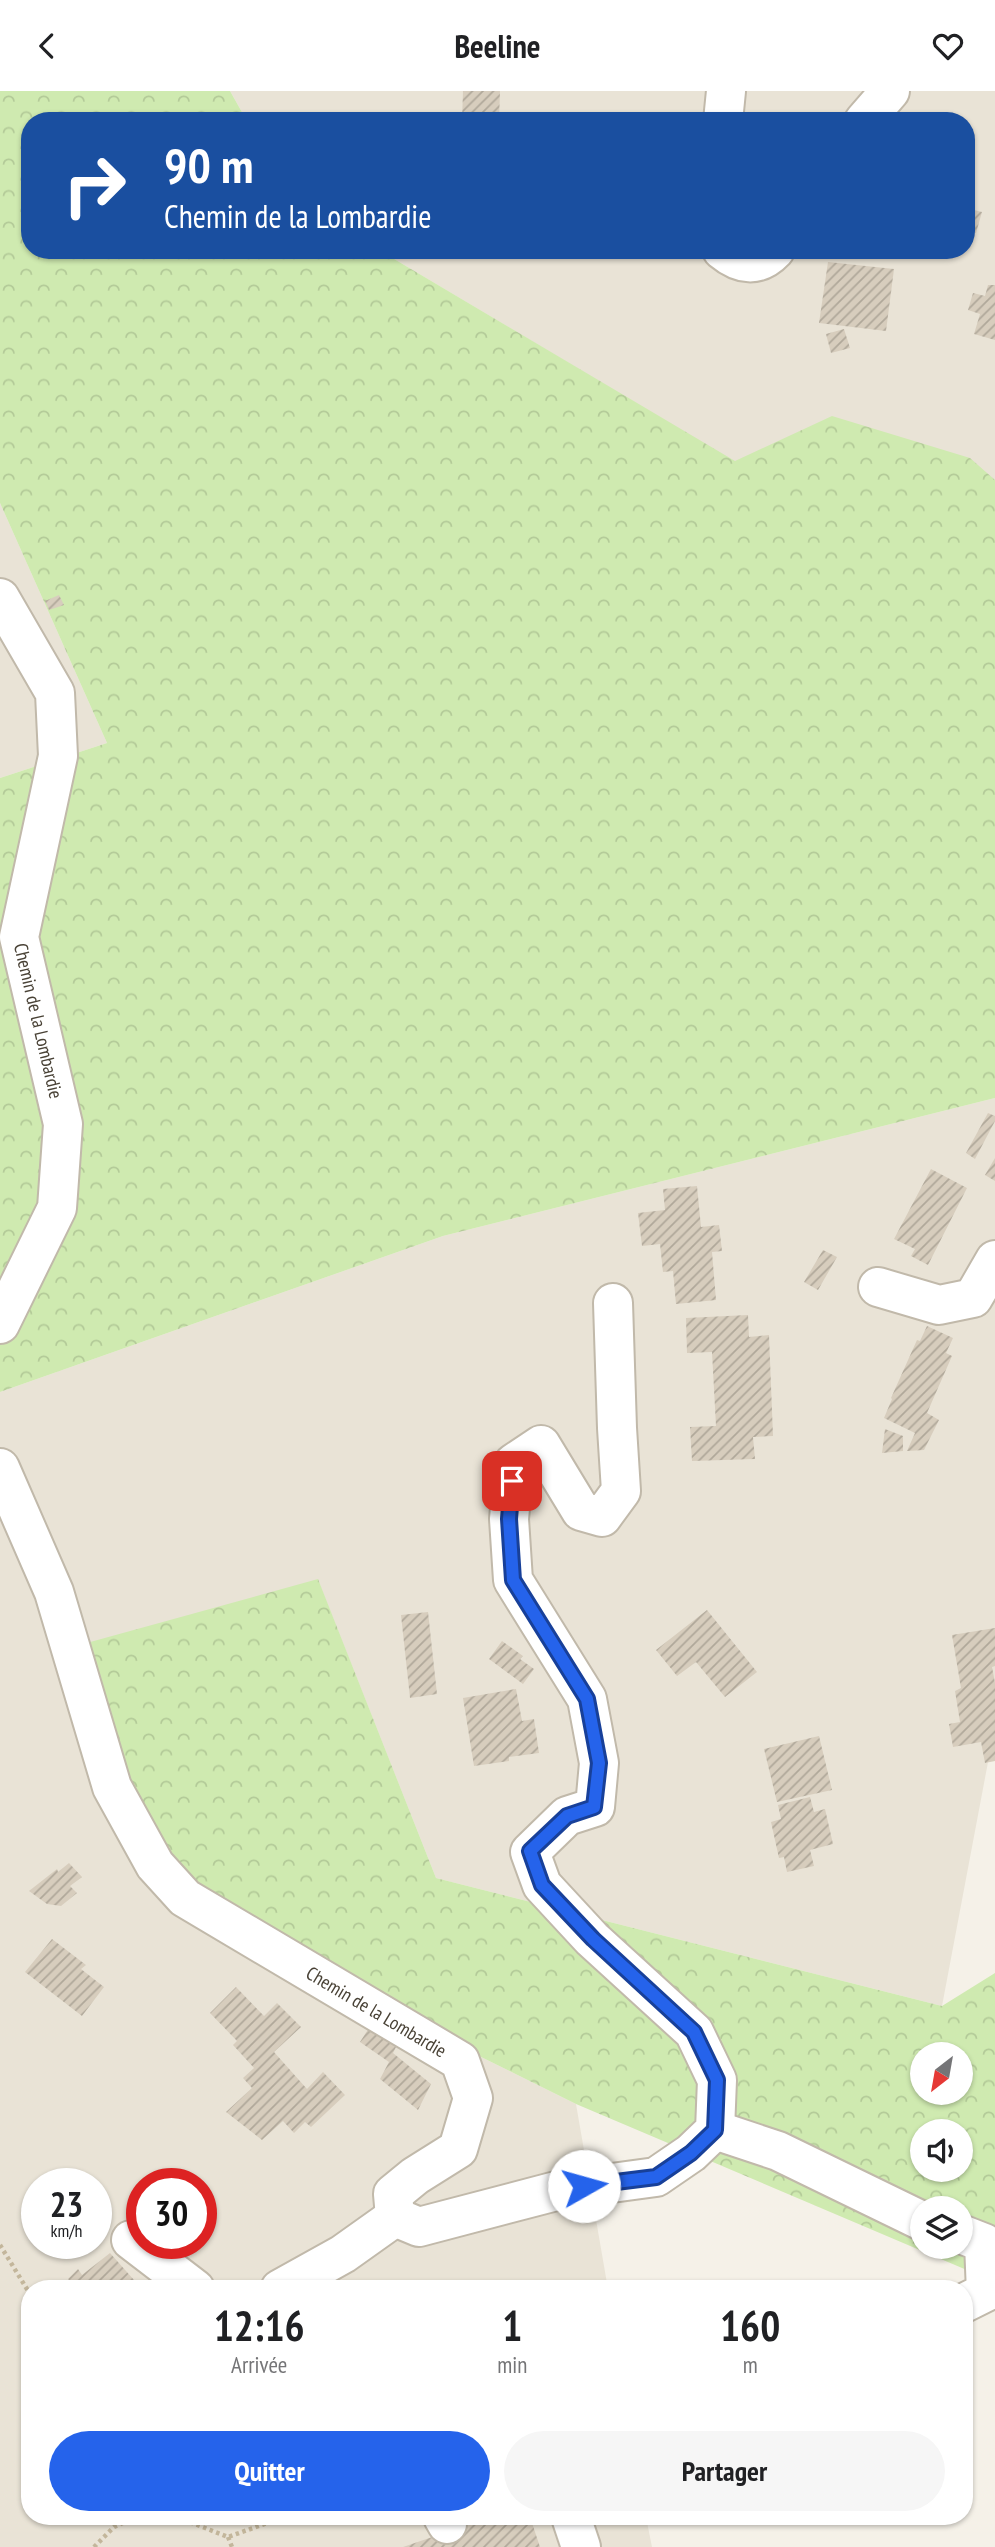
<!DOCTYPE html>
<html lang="fr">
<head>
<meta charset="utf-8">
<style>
	body { margin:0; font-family:"PT Sans Narrow",sans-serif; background:#f6f6f6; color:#202124; height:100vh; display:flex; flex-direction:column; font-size:26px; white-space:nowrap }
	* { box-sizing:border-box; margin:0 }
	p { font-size:23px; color:#757577 }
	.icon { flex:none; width:38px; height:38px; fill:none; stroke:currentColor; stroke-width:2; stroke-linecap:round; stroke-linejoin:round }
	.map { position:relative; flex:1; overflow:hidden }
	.panel { position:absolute; left:21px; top:2189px; width:952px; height:245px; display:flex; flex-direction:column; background:#fff; border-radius:28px; box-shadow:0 2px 5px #0004 }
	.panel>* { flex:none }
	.hud { position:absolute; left:21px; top:21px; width:954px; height:147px; border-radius:28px; box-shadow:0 2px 5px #0004; background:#1a4fa0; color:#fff; overflow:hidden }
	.needle { width:46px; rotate:211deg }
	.tools { position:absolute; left:910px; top:1951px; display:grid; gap:14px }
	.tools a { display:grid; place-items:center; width:63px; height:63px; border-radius:50%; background:#fff; box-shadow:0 2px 5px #0004; font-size:35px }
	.speed { position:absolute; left:21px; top:2077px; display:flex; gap:14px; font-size:35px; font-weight:700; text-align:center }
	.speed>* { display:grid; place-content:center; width:91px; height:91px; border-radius:50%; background:#fff; box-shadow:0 2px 5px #0004; line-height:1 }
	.speed small { font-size:18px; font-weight:400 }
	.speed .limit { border:10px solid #d22; background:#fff; color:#111 }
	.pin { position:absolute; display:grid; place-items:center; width:60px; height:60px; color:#fff; margin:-30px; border-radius:14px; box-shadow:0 4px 10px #0006 }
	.me { position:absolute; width:77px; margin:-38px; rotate:83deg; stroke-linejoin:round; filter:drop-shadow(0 0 5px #0008) }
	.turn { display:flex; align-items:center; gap:24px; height:147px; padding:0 28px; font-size:32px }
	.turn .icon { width:91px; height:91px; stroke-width:2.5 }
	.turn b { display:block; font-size:49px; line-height:60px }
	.eta { display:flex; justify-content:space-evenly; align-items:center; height:119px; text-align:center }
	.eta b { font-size:42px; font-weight:600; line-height:49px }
	.primary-button { display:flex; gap:14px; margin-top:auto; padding:14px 28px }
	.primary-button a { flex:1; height:80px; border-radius:42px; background:#2563eb; color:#fff; font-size:28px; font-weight:600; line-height:80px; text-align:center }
	.primary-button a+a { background:#f6f6f6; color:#202124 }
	header { display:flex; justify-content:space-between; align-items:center; height:91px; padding:0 28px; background:#fff; font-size:32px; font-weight:600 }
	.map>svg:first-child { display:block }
	.residential { fill:#e9e3d6; fill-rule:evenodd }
	.forest { fill:url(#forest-crowns); fill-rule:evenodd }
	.building { fill:url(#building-hatch) }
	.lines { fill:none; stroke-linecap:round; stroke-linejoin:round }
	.minor-casing { stroke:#c1b9aa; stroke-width:42 }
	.path { stroke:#c3b69b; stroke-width:4.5; stroke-dasharray:3.5 3.5; stroke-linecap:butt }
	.minor { stroke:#fff; stroke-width:38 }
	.route-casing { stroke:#184099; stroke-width:18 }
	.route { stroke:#2563eb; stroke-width:12 }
	.labels { text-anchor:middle; stroke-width:7; stroke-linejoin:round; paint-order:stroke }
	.street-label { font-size:19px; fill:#494236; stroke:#fff }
</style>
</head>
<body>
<header><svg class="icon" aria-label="back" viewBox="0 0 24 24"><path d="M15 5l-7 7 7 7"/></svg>Beeline<svg class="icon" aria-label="heart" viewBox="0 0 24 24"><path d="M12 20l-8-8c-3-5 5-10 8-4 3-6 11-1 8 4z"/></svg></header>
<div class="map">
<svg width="995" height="2456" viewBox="0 0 995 2456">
	<defs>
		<pattern id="forest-crowns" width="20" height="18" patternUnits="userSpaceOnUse" patternTransform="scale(1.75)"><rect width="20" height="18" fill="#cfeab0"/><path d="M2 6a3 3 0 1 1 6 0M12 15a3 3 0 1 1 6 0" fill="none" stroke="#b3ca98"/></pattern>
		<pattern id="building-hatch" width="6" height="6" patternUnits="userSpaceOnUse" patternTransform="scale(1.75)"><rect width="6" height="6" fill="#d7cdbd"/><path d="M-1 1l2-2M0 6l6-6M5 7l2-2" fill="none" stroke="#b0a89a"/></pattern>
	</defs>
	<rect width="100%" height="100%" fill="#f5f1e8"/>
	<g class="residential">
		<path d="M 230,0 L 995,0 L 995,529 L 735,371 L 379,159 L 966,159 L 966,30 L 247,30 Z"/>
		<path d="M 0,412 L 107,652 L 0,687 Z"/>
		<path d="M 995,1007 L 995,1634 L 942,1915 L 436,1787 L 318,1489 L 477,1964 L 576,2013 L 608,2198 L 30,2198 L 30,2426 L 646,2426 L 652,2456 L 0,2456 L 0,1301 L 443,1145 ZM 37,2093 L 96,2093 L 96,2152 L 37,2152 ZM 142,2093 L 201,2093 L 201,2152 L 142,2152 Z"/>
	</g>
	<g class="forest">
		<path d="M 0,0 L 230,0 L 247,30 L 30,30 L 30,159 L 379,159 L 735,370 L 832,325 L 970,367 L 995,389 L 995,1007 L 443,1145 L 0,1301 L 0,687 L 107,652 L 0,412 Z"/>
		<path d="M 318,1488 L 436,1787 L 942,1915 L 995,1882 L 995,2191 L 576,2013 L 477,1964 L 161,1774 L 83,1553 ZM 922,1964 L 961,1964 L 961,2002 L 922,2002 ZM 922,2040 L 961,2040 L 961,2079 L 922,2079 ZM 922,2118 L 961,2118 L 961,2156 L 922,2156 Z"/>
	</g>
	<g class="building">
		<path d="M 463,0 L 500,0 L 499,30 L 462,30 Z"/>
		<path d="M 966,117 L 982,121 L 976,142 L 966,139 Z"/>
		<path d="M 828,171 L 894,178 L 886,240 L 819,232 Z"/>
		<path d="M 988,194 L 995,194 L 995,249 L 974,243 L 980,223 L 968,219 L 973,202 L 985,205 Z"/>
		<path d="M 844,238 L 850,257 L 831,262 L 826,243 Z"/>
		<path d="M 59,504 L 64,514 L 49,519 L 45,510 Z"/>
		<path d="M 988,1022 L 995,1025 L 995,1030 L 975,1068 L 966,1062 Z"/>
		<path d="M 995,1067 L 995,1090 L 985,1084 Z"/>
		<path d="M 931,1078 L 967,1097 L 928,1174 L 911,1165 L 915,1158 L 894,1148 Z"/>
		<path d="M 697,1095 L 701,1136 L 719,1134 L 722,1160 L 712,1161 L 716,1209 L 676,1213 L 673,1180 L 663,1181 L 660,1153 L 642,1155 L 638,1122 L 665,1119 L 663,1098 Z"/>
		<path d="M 823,1159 L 837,1166 L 818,1199 L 804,1191 Z"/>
		<path d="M 748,1224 L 749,1246 L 769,1244 L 773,1345 L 753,1346 L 755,1368 L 692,1370 L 690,1336 L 716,1335 L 712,1261 L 687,1262 L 686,1227 Z"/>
		<path d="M 927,1235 L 953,1247 L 946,1262 L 952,1265 L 927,1322 L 939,1329 L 924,1359 L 907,1360 L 915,1342 L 884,1327 L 892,1308 L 891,1307 L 917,1249 L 920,1250 Z"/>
		<path d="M 885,1338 L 903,1345 L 903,1360 L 882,1362 Z"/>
		<path d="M 707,1519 L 757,1581 L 725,1606 L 696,1571 L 677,1585 L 656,1559 Z"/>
		<path d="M 428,1521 L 437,1603 L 410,1607 L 401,1524 Z"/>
		<path d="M 995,1537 L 995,1575 L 992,1576 L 995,1592 L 995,1670 L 985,1672 L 981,1651 L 953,1656 L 949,1633 L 960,1631 L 955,1600 L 961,1597 L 952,1544 Z"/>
		<path d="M 502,1550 L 523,1565 L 520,1568 L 534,1578 L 523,1593 L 489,1568 Z"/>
		<path d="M 516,1598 L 522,1630 L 534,1628 L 539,1662 L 509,1666 L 509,1670 L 474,1675 L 463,1607 Z"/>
		<path d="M 819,1645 L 832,1699 L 777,1711 L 764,1658 Z"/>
		<path d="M 810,1706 L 814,1721 L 825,1718 L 833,1753 L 810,1759 L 814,1775 L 787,1781 L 784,1766 L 779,1767 L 771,1731 L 781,1728 L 778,1714 Z"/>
		<path d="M 69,1772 L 82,1786 L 70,1795 L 77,1802 L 61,1815 L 47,1813 L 29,1800 L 57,1778 L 58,1781 Z"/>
		<path d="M 52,1848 L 86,1874 L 81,1878 L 104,1896 L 82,1925 L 25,1881 Z"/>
		<path d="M 236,1896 L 264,1925 L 277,1912 L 301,1936 L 274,1961 L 307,1998 L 323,1981 L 345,2004 L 311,2036 L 305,2031 L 294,2042 L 283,2030 L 262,2049 L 226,2021 L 252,1997 L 243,1987 L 254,1977 L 233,1954 L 237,1950 L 210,1922 Z"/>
		<path d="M 369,1937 L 396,1956 L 393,1962 L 431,1993 L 418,2019 L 380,1988 L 389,1971 L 360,1951 Z"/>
		<path d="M 110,2162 L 142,2198 L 67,2198 L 73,2193 L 68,2188 L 78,2178 L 82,2184 Z"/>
		<path d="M 57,2189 L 67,2198 L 47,2198 Z"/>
		<path d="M 491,2426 L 530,2426 L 540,2456 L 403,2456 Z"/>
	</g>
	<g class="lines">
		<g class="minor-casing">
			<g id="minor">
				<path d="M 723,30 L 726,0"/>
				<path d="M 864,30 L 890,0"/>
				<path d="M 722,159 C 740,174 758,177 775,159"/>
				<path id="s1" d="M 0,507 L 55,602 L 58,665 L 19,846 L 63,1033 L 57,1117 L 0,1233"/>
				<path d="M 878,1196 L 939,1214 L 973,1207 L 995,1169"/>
				<path id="s2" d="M 0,1377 L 54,1501 L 112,1696 L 155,1774 L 185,1807 L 460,1970 L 473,2007 L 458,2058 L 415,2085 L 393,2103 L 395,2126"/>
				<path d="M 715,2039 L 778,2060 L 922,2130"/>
				<path d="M 395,2126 L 419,2136 L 560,2099 L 656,2086 L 691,2062 L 715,2039 L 717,1989 L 694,1941 L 592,1848 L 542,1794 L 530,1761 L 567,1725 L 595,1716 L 599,1672 L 587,1608 L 513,1489 L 509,1428 L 514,1372 L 541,1354 L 581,1420 L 602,1426 L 621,1400 L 617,1337 L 613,1212"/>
				<path d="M 961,2143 L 984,2152 L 986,2201 L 964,2212"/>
				<path d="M 131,2149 L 195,2198"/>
				<path d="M 280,2198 L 343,2163 L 395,2126"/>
				<path d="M 443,2426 L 447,2433"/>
				<path d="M 571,2426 L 581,2456"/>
			</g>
		</g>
		<g class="path">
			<path d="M 0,2154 L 30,2203"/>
			<path d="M 177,2426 L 228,2446 L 284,2426"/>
			<path d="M 228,2446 L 232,2456"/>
			<path d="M 94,2456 L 114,2436 L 135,2426"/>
		</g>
		<use href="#minor" class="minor"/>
	</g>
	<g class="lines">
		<g class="route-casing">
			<path id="route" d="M 512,1390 L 509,1428 L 513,1489 L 587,1608 L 599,1672 L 594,1716 L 567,1725 L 530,1760 L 542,1794 L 593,1848 L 694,1941 L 717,1989 L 715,2039 L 691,2062 L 656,2086 L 584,2095"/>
		</g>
		<use href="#route" class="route"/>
	</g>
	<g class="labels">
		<g class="street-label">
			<text dy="7" stroke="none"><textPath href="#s1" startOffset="444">Chemin de la Lombardie</textPath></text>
			<text dy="7" stroke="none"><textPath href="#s2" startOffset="695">Chemin de la Lombardie</textPath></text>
		</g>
	</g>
</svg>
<div class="tools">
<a><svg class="needle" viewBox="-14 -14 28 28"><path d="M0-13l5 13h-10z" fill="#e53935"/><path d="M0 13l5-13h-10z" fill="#757577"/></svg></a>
<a><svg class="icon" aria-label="sound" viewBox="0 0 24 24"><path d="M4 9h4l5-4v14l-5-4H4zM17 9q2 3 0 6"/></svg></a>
<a><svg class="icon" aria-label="layers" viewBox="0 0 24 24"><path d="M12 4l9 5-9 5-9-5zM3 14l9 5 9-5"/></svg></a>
</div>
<div class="speed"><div>23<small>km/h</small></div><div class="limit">30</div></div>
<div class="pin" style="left:512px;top:1390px;background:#d93025"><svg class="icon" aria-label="arrive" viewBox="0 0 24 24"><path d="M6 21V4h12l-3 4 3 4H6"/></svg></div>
<svg class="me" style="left:584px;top:2095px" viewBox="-20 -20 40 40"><circle r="19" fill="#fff"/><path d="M0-13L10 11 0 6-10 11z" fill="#2563eb"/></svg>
<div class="hud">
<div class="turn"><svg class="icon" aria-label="right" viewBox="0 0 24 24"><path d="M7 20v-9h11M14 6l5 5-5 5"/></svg><div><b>90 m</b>Chemin de la Lombardie</div></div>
</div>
<section class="panel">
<div class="eta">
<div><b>12:16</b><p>Arrivée</p></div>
<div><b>1</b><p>min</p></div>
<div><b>160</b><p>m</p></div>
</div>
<div class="primary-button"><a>Quitter</a><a>Partager</a></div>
</section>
</div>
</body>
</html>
